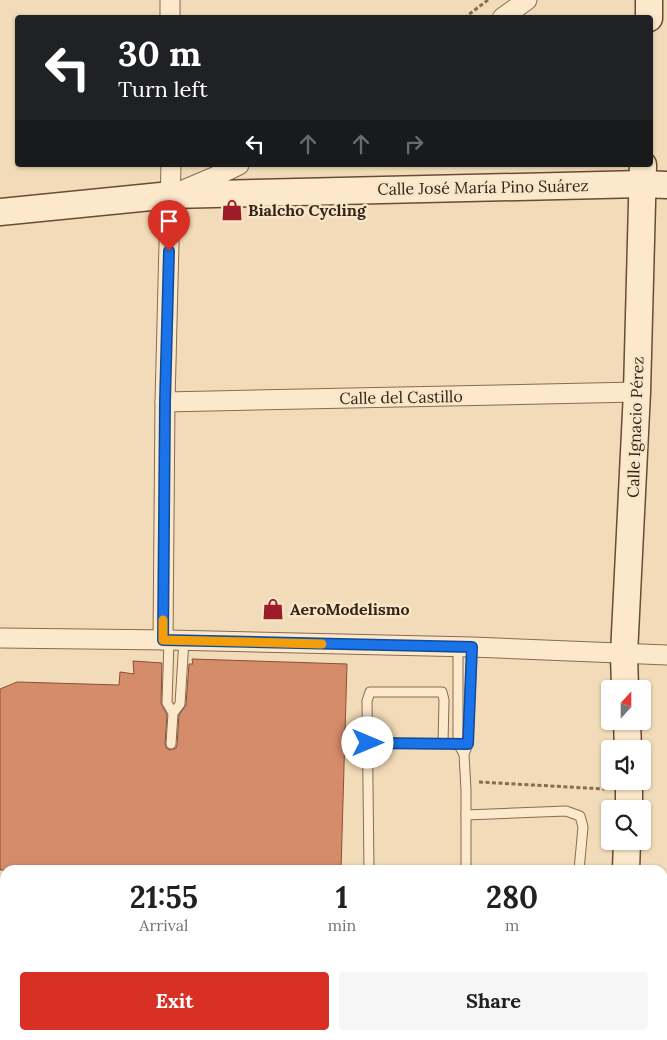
<!DOCTYPE html>
<html lang="en">
<head>
<meta charset="utf-8">
<style>
	body { margin:0; font-family:Lora,serif; background:#f6f6f6; color:#202124; height:100vh; display:flex; flex-direction:column; font-size:19px; white-space:nowrap }
	* { box-sizing:border-box; margin:0 }
	p { font-size:16px; color:#757577 }
	.icon { flex:none; width:28px; height:28px; fill:none; stroke:currentColor; stroke-width:2; stroke-linecap:round; stroke-linejoin:round }
	.map { position:relative; flex:1; overflow:hidden }
	.sheet { position:absolute; left:0px; top:865px; width:668px; height:175px; display:flex; flex-direction:column; background:#fff; border-radius:15px 15px 0 0; box-shadow:0 1px 4px #0004 }
	.sheet>* { flex:none }
	.banner { position:absolute; left:15px; top:15px; width:638px; height:152px; border-radius:5px; box-shadow:0 1px 4px #0004; background:#202124; color:#fff; overflow:hidden }
	.needle { width:32px; rotate:21deg }
	.buttons { position:absolute; left:601px; top:680px; display:grid; gap:10px }
	.buttons a { display:grid; place-items:center; width:50px; height:50px; border-radius:5px; background:#fff; box-shadow:0 1px 4px #0004; font-size:25px }
	.pin { position:absolute; display:grid; place-items:center; width:42px; height:42px; color:#fff; margin:-51px -21px; border-radius:50% 50% 50% 0; rotate:-45deg; box-shadow:0 0 5px #0007 }
	.pin .icon { rotate:45deg }
	.me { position:absolute; width:55px; margin:-28px; rotate:90deg; stroke-linejoin:round; filter:drop-shadow(0 0 4px #0008) }
	.turn { display:flex; align-items:center; gap:18px; height:105px; padding:0 20px; font-size:22px }
	.turn .icon { width:65px; height:65px; stroke-width:2.5 }
	.turn b { display:block; font-size:35px; line-height:42px }
	.lanes { display:flex; align-items:center; height:48px; padding:0 20px; background:#0003; justify-content:center; gap:25px; direction:ltr }
	.lanes .off { opacity:.35 }
	.eta { display:flex; justify-content:space-evenly; align-items:center; height:85px; text-align:center }
	.eta b { font-size:30px; font-weight:700; line-height:35px }
	.primary-button { display:flex; gap:10px; margin-top:auto; padding:10px 20px }
	.primary-button a { flex:1; height:58px; border-radius:5px; background:#d93025; color:#fff; font-size:20px; font-weight:700; line-height:58px; text-align:center }
	.primary-button a+a { background:#f6f6f6; color:#202124 }
	.map>svg:first-child { display:block }
	.building { fill:#d48c6a; stroke:#8a4f36 }
	.lines { fill:none; stroke-linecap:round; stroke-linejoin:round }
	.lane-casing { stroke:#896a52; stroke-width:11 }
	.street-casing { stroke:#896a52; stroke-width:21 }
	.secondary-casing { stroke:#6a4b36; stroke-width:29 }
	.path { stroke:#896a52; stroke-width:3; stroke-dasharray:4 2.5; stroke-linecap:butt }
	.lane { stroke:#fce9cc; stroke-width:9 }
	.street { stroke:#fce9cc; stroke-width:19 }
	.secondary { stroke:#fce9cc; stroke-width:26 }
	.route-casing { stroke:#114b97; stroke-width:12 }
	.route { stroke:#1a73e8; stroke-width:9 }
	.slow { stroke:#f59e0b; stroke-width:9 }
	.labels { text-anchor:middle; stroke-width:5; stroke-linejoin:round; paint-order:stroke }
	.street-label { font-size:16px; fill:#362419; stroke:#f9e6c8 }
	.poi-label { font-size:16px; font-weight:bold; fill:#362419; stroke:#f9e6c8; text-anchor:start }
</style>
</head>
<body>
<div class="map">
<svg width="667" height="1040" viewBox="0 0 667 1040">
	<rect width="100%" height="100%" fill="#f2dbb8"/>
	<path class="building" d="M 192,659 L 347,664 L 341,870 L 0,870 L 0,689 L 17,682 L 119,685 L 120,672 L 134,674 L 133,661 L 162,663 L 161,703 L 167,715 L 165,744 L 167,749 L 171,750 L 176,748 L 177,745 L 179,715 L 186,705 L 189,664 L 193,664 Z"/>
	<g class="lines">
		<g class="lane-casing">
			<g id="lane">
				<path d="M 169,640 L 167,703 L 173,713 L 171,744"/>
				<path d="M 458,647 L 458,744 L 464,754"/>
				<path d="M 173,713 L 180,704 L 184,640"/>
				<path d="M 368,743 L 462,744"/>
				<path d="M 466,815 L 566,811 L 580,816 L 583,827 L 579,870"/>
				<path d="M 369,870 L 367,701 L 370,692 L 442,692 L 444,700 L 443,743"/>
				<path d="M 466,870 L 466,790 L 464,754 L 468,744 L 472,647"/>
				<path d="M 366,1035 L 366,1040"/>
				<path d="M 464,1040 L 464,1035"/>
			</g>
		</g>
		<g class="street-casing">
			<g id="street">
				<path d="M 170,0 L 170,18"/>
				<path d="M 502,18 L 527,0"/>
				<path d="M 181,191 L 214,177 L 239,165"/>
				<path d="M 165,402 L 637,392"/>
				<path d="M 0,638 L 169,640 L 472,647 L 667,655"/>
				<path d="M 163,640 L 165,402 L 171,165"/>
			</g>
		</g>
		<g class="secondary-casing">
			<g id="secondary">
				<path d="M 649,18 L 649,0"/>
				<path d="M 0,212 L 171,195 L 642,184 L 667,185"/>
				<path d="M 625,689 L 624,654 L 637,392 L 643,165"/>
				<path d="M 627,721 L 628,749"/>
				<path d="M 629,809 L 629,781"/>
				<path d="M 626,870 L 627,841"/>
				<path d="M 617,1040 L 617,1035"/>
			</g>
		</g>
		<g class="path">
			<path d="M 464,18 L 488,0"/>
			<path d="M 479,782 L 605,789"/>
		</g>
		<use href="#lane" class="lane"/>
		<use href="#street" class="street"/>
		<use href="#secondary" class="secondary"/>
	</g>
	<g class="lines">
		<g class="route-casing">
			<path id="route" d="M 169,251 L 165,402 L 163,640 L 472,647 L 468,744 L 368,743"/>
		</g>
		<use href="#route" class="route"/>
		<path class="slow" d="M 163,620 L 163,640 L 322,644"/>
	</g>
	<defs>
		<g id="shop-bare" transform="scale(1.725)"><path d="M-5-2.5h2.3a2.7 3.5 0 0 1 5.4 0H5L5.5 6h-11ZM-1.5-2.5h3a1.5 2.3 0 0 0-3 0Z" fill="#9e1c2a" stroke="#f9e6c8" stroke-width="2.5" paint-order="stroke"/></g>
	</defs>
	<g fill-rule="evenodd">
		<use href="#shop-bare" x="232" y="210"/>
		<use href="#shop-bare" x="273" y="609"/>
	</g>
	<g class="labels">
		<g class="street-label">
			<text transform="translate(483 187) rotate(-1)" y="6">Calle José María Pino Suárez</text>
			<text transform="translate(401 397) rotate(-1)" y="6">Calle del Castillo</text>
			<text transform="translate(635 427) rotate(-88)" y="6">Calle Ignacio Pérez</text>
		</g>
		<g class="poi-label">
			<text x="248" y="216">Bialcho Cycling</text>
			<text x="290" y="615">AeroModelismo</text>
		</g>
	</g>
</svg>
<div class="buttons">
<a><svg class="needle" viewBox="-14 -14 28 28"><path d="M0-13l5 13h-10z" fill="#e53935"/><path d="M0 13l5-13h-10z" fill="#757577"/></svg></a>
<a><svg class="icon" aria-label="sound" viewBox="0 0 24 24"><path d="M4 9h4l5-4v14l-5-4H4zM17 9q2 3 0 6"/></svg></a>
<a><svg class="icon" aria-label="search" viewBox="0 0 24 24"><circle cx="10" cy="10" r="6"/><path d="M15 15l6 6"/></svg></a>
</div>
<div class="pin" style="left:169px;top:251px;background:#d93025"><svg class="icon" aria-label="arrive" viewBox="0 0 24 24"><path d="M6 21V4h12l-3 4 3 4H6"/></svg></div>
<svg class="me" style="left:368px;top:743px" viewBox="-20 -20 40 40"><circle r="19" fill="#fff"/><path d="M0-13L10 11 0 6-10 11z" fill="#1a73e8"/></svg>
<div class="banner">
<div class="turn"><svg class="icon" aria-label="left" viewBox="0 0 24 24"><path d="M17 20v-9H6M10 6l-5 5 5 5"/></svg><div><b>30 m</b>Turn left</div></div>
<div class="lanes"><svg class="icon" aria-label="left" viewBox="0 0 24 24"><path d="M17 20v-9H6M10 6l-5 5 5 5"/></svg><svg class="icon off" aria-label="ahead" viewBox="0 0 24 24"><path d="M12 20V5M6 11l6-6 6 6"/></svg><svg class="icon off" aria-label="ahead" viewBox="0 0 24 24"><path d="M12 20V5M6 11l6-6 6 6"/></svg><svg class="icon off" aria-label="right" viewBox="0 0 24 24"><path d="M7 20v-9h11M14 6l5 5-5 5"/></svg></div>
</div>
<section class="sheet">
<div class="eta">
<div><b>21:55</b><p>Arrival</p></div>
<div><b>1</b><p>min</p></div>
<div><b>280</b><p>m</p></div>
</div>
<div class="primary-button"><a>Exit</a><a>Share</a></div>
</section>
</div>
</body>
</html>
